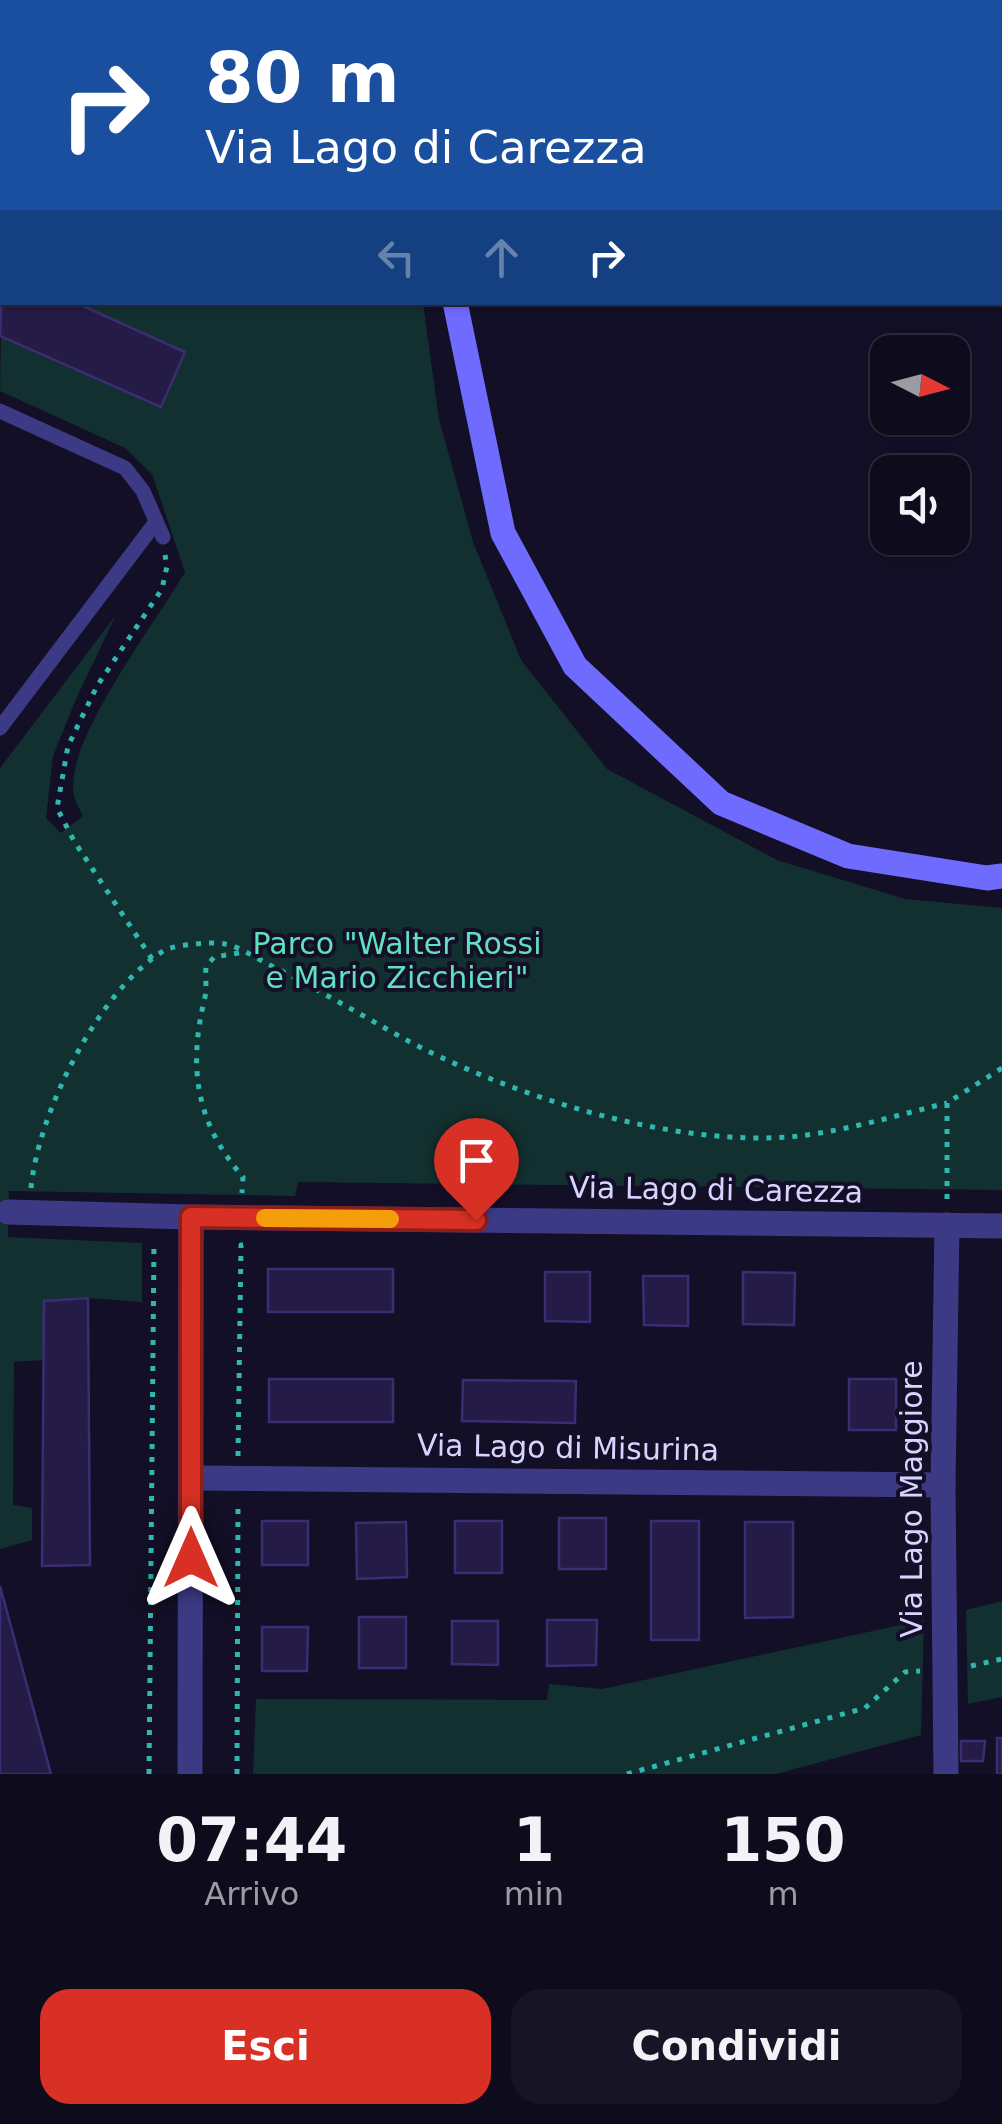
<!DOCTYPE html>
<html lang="it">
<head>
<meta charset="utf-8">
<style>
	body { margin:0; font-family:"DejaVu Sans",sans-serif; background:#171425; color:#f1f3f6; height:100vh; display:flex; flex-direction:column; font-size:38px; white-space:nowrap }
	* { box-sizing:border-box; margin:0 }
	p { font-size:32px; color:#9b9ba3 }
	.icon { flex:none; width:55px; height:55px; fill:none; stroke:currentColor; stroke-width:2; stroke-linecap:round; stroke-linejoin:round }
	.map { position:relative; height:1774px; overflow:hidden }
	.panel { display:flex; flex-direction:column; background:#0e0b1c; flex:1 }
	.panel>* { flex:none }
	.top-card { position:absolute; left:0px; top:0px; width:1002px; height:305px; box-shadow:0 2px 8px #0004,0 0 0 2px #2e2b3b; background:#1a4fa0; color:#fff; overflow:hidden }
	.needle { width:65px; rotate:96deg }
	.tools { position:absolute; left:870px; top:335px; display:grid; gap:20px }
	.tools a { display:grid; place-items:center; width:100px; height:100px; border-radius:20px; background:#0e0b1c; box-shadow:0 2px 8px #0004,0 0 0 2px #2e2b3b; font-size:50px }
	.pin { position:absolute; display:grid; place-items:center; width:85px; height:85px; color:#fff; margin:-102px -42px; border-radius:50% 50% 50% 0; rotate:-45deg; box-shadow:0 0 10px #0007 }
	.pin .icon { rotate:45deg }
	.me { position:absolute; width:110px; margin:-55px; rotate:0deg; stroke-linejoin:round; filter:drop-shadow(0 0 8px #0008) }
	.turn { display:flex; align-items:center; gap:35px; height:210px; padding:0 40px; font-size:45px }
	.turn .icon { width:130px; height:130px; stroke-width:2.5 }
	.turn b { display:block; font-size:70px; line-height:85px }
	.lanes { display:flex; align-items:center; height:95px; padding:0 40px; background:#0003; justify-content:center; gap:50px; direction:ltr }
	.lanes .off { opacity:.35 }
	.eta { display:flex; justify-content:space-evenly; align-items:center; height:170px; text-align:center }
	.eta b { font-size:60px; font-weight:600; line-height:70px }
	.button { display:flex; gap:20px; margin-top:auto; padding:20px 40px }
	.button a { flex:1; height:115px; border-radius:30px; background:#d93025; color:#fff; font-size:40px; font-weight:600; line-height:115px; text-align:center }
	.button a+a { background:#171425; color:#f1f3f6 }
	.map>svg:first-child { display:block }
	.green { fill:#12302f }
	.building { fill:#241b47; stroke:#3b2d73; stroke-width:2.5 }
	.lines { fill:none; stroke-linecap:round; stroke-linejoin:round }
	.path { stroke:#2fb8b0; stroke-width:5; stroke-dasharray:5 8; stroke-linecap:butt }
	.service { stroke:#3d3a85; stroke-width:15 }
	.minor { stroke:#3d3a85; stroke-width:25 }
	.tertiary { stroke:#3d3a85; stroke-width:25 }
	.secondary { stroke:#6f6bff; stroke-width:25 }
	.rail { stroke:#00e5ff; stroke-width:8; stroke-dasharray:15 12; stroke-linecap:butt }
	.route-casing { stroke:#8d1f18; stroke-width:25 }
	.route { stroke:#d93025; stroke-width:18 }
	.slow { stroke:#f59e0b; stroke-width:18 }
	.labels { text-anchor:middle; stroke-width:8; stroke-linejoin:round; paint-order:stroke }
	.park-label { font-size:30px; fill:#5fe0c0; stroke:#130f26 }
	.street-label { font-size:30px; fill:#d9d4ff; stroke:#130f26 }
</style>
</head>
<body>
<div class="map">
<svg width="1002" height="1774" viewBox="0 0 1002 1774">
	<rect width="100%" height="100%" fill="#130f26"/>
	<g class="green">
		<path d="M 2,282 L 2,302 L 423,303 L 439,419 L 473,542 L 521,660 L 607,769 L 777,860 L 905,899 L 1002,908 L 1002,1190 L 298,1182 L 295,1196 L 9,1191 L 8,1237 L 142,1243 L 142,1302 L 88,1298 L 44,1301 L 44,1360 L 14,1362 L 13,1505 L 32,1508 L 32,1540 L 0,1549 L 0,768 L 116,615 L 76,699 L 53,756 L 46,818 L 61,833 L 83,816 C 80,810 75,802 74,795 C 63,742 158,620 185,572 L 152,474 L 125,448 L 0,391 Z"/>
		<path d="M 1002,1601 L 1002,1697 L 968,1704 L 966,1610 Z"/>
		<path d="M 924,1620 L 921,1735 L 776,1774 L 253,1774 L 256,1699 L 547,1700 L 549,1684 L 602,1689 Z"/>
	</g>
	<g class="building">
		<path d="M 237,0 L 320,0 L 235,2 Z"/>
		<path d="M 2,286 L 2,302 L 74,302 L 185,352 L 161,407 L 0,336 Z"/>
		<rect x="268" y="1269" width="125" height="43"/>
		<path d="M 545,1272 L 590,1272 L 590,1322 L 545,1321 Z"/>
		<path d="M 743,1272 L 795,1273 L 794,1325 L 743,1324 Z"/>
		<path d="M 643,1276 L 688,1276 L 688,1326 L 644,1325 Z"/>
		<path d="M 88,1298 L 90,1565 L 42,1566 L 44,1301 Z"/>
		<rect x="269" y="1379" width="124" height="43"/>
		<rect x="849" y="1379" width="47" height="51"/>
		<path d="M 463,1380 L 576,1381 L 575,1423 L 462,1421 Z"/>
		<rect x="559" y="1518" width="47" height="51"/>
		<rect x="262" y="1521" width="46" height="44"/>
		<rect x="455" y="1521" width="47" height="52"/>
		<rect x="651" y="1521" width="48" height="119"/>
		<path d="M 406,1522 L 407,1577 L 357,1579 L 356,1523 Z"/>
		<path d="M 745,1522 L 793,1522 L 793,1617 L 745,1618 Z"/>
		<path d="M 0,1586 L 51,1774 L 0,1774 Z"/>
		<rect x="359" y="1617" width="47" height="51"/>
		<path d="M 547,1620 L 597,1620 L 596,1665 L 547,1666 Z"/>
		<path d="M 452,1621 L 498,1621 L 498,1665 L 452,1664 Z"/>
		<path d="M 262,1627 L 308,1627 L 307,1671 L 262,1671 Z"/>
		<rect x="997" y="1738" width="5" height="36"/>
		<path d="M 961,1741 L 985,1741 L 983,1761 L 961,1761 Z"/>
	</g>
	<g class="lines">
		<g class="path">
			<path d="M 239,953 L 214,957 L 206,967 C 205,977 207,988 205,997 C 188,1066 195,1122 243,1177 L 242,1193"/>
			<path d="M 152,959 L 74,841 L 57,808 L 68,746 L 97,686 L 162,589 L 167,566 L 165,555"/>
			<path d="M 31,1188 C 38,1113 99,989 165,950 C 174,945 215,941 225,944 C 238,946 254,957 266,963 C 311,986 355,1011 399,1036 C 507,1095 674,1149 799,1136 C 849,1130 898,1115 947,1103"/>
			<path d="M 947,1199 L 947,1103 L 1002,1068"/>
			<path d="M 238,1456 L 241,1245 L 244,1245"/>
			<path d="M 971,1666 L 1002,1659"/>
			<path d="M 149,1774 L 154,1242"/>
			<path d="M 237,1774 L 238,1502"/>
			<path d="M 627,1774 L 865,1708 L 905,1672 L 920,1671"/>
		</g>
		<g class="service">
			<path d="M 82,2 L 83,0"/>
			<path d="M 0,256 L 2,250"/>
			<path d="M 0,411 L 125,468 L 143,491 L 163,537"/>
			<path d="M 0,728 L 156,522"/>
		</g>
		<g class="minor">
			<path d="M 8,1212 L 191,1217 L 1002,1226"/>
			<path d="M 192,1478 L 943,1485"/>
			<path d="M 190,1774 L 191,1217"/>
			<path d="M 946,1774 L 943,1485 L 947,1225"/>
		</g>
		<g class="tertiary">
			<path d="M 705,0 L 708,2"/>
			<path d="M 1000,248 L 1002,250"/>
		</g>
		<g class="secondary">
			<path d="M 427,0 L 427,2"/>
			<path d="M 455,302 L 503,533 L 575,666 L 721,803 L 848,856 L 987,878 L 1002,876"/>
		</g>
		<g class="rail">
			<path d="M 41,2 L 43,0"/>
			<path d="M 0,11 L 2,6"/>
			<path d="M 0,95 L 2,89"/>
		</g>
	</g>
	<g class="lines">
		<g class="route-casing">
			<path id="route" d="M 191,1558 L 191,1217 L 476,1220"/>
		</g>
		<use href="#route" class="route"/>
		<path class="slow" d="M 265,1218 L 390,1219"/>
	</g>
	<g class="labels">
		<g class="park-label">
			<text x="397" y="954">Parco "Walter Rossi<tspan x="397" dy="34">e Mario Zicchieri"</tspan></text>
		</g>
		<g class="street-label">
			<text transform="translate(716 1190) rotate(1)" y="10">Via Lago di Carezza</text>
			<text transform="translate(568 1448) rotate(1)" y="10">Via Lago di Misurina</text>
			<text transform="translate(912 1499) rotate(-90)" y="10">Via Lago Maggiore</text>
		</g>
	</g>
</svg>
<div class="tools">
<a><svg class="needle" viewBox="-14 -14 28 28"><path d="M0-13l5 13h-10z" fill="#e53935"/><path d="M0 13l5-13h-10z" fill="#9b9ba3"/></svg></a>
<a><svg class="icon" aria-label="sound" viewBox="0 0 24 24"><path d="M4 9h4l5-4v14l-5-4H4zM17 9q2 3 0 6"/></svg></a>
</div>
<div class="pin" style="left:476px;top:1220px;background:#d93025"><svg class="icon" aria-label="arrive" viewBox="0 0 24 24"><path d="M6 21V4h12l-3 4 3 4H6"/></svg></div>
<svg class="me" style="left:191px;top:1558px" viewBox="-20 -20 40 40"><path d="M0-17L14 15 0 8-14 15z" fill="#d93025" stroke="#fff" stroke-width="4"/></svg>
<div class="top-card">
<div class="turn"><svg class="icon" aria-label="right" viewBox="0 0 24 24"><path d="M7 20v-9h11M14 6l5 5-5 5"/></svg><div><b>80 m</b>Via Lago di Carezza</div></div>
<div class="lanes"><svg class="icon off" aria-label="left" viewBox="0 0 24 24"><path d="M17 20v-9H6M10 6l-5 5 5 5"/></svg><svg class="icon off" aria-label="ahead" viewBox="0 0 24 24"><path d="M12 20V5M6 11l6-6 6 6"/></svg><svg class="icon" aria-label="right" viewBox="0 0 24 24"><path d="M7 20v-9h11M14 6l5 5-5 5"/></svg></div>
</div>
</div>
<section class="panel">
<div class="eta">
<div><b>07:44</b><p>Arrivo</p></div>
<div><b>1</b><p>min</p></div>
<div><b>150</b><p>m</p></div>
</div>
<div class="button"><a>Esci</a><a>Condividi</a></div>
</section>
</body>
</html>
